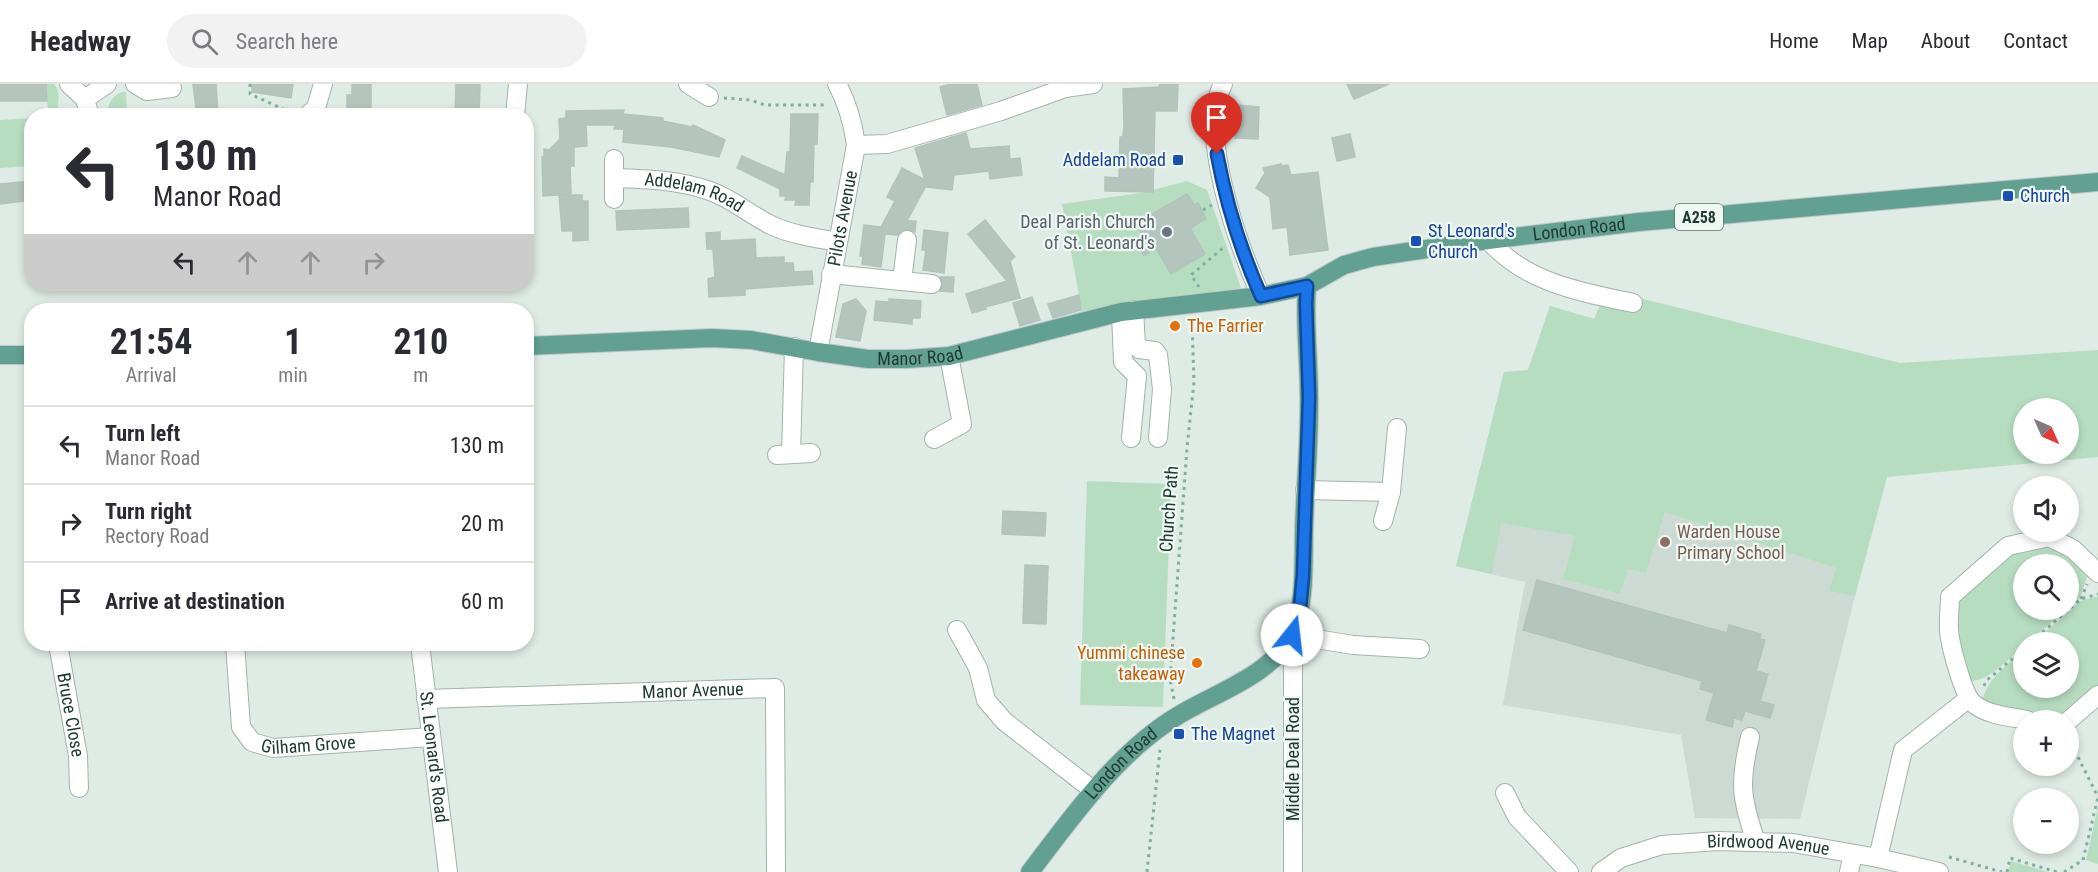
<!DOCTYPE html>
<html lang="en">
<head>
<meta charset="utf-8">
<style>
	body { margin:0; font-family:"Roboto Condensed",sans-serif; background:#f2f2f3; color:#2b2b33; height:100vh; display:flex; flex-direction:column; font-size:22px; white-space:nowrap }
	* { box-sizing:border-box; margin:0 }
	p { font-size:20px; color:#7c7c81 }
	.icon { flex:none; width:33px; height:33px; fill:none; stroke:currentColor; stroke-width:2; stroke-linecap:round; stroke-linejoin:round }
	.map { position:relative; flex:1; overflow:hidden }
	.details { position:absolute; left:24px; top:219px; width:510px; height:348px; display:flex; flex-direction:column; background:#fff; border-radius:24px; box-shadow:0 3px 9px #0003 }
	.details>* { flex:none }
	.banner { position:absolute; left:24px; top:24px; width:510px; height:183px; border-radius:24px; box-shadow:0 3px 9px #0003; background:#fff; color:#2b2b33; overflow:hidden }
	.needle { width:39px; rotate:135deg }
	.fabs { position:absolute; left:2013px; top:314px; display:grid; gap:12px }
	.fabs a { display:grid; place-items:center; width:66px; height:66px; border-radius:50%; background:#fff; box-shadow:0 3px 9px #0003; font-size:30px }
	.pin { position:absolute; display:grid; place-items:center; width:51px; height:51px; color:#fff; margin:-62px -26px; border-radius:50% 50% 50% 0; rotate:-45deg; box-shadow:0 0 6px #0007 }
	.pin .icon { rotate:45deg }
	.me { position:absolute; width:66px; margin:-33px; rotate:16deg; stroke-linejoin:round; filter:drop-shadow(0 0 4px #0008) }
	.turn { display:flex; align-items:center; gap:21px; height:126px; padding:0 30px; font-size:27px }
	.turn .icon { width:78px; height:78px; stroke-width:2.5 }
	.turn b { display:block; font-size:42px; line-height:51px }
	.lanes { display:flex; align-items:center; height:57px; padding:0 30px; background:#0003; justify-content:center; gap:30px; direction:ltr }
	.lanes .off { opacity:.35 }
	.eta { display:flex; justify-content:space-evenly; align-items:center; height:102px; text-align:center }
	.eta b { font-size:36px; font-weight:700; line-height:42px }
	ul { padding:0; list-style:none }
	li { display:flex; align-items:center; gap:18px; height:78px; padding:0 30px; border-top:2px solid #e1e1e2 }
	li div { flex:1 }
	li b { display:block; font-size:22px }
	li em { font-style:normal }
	header { display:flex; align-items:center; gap:36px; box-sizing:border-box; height:84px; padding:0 30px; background:#fff; border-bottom:2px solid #e1e1e2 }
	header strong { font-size:28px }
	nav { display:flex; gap:33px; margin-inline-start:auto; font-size:21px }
	.search { width:420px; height:54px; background:#f2f2f3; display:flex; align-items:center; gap:15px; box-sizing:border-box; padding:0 21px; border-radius:33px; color:#7c7c81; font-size:22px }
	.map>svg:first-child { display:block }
	.built { fill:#cddad4 }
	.green { fill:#b7ddc1; fill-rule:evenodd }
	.building { fill:#b4c5be; stroke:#b1c4bc; stroke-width:1.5 }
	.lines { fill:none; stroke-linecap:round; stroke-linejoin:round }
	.minor-casing { stroke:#a2b3ac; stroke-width:20 }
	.major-casing { stroke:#c1c8c6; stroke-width:20 }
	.path { stroke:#7eafa0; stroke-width:3; stroke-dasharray:3 4.5; stroke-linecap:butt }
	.minor { stroke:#fff; stroke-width:18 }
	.major { stroke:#62a191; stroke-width:18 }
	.route-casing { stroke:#114b97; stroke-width:15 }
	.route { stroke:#1a73e8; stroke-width:10 }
	.transit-dot { fill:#1a4fb4; stroke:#eff7f3; stroke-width:2 }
	.worship-dot { fill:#6b7280; stroke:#eff7f3; stroke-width:2 }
	.food-dot { fill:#e8710a; stroke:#eff7f3; stroke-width:2 }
	.education-dot { fill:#8d6e63; stroke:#eff7f3; stroke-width:2 }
	.labels { text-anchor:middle; stroke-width:4.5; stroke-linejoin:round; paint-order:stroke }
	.shield { fill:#eff7f3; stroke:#5e736d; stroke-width:1.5 }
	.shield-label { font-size:16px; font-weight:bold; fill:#203b33 }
	.transit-label { font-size:18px; fill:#164399; stroke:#eff7f3; text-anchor:start }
	.street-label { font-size:18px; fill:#203b33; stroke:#eff7f3 }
	.worship-label { font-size:18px; fill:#5b616d; stroke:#eff7f3; text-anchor:end }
	.food-label { font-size:18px; fill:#c56008; stroke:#eff7f3; text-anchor:start }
	.education-label { font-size:18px; fill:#785e54; stroke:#eff7f3; text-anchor:start }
</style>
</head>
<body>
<header>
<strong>Headway</strong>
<div class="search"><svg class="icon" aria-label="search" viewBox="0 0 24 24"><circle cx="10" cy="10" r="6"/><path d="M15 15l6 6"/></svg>Search here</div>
<nav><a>Home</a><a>Map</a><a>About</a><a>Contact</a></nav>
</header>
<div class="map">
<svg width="2098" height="788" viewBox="0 0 2098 788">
	<rect width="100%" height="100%" fill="#dfebe5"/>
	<path class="built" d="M 1607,206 L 1887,393 L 1855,512 L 1800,735 L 1695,734 L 1681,651 L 1503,621 L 1525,498 L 1456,482 L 1504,288 L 1528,286 L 1550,222 L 1594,235 Z"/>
	<g class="green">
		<path d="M 46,0 L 54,0 C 62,10 57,17 58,28 L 48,28 Z"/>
		<path d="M 122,8 L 126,8 L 127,30 L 177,27 L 177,31 L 107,31 C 107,22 112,11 122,8 Z"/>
		<path d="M 31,34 L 31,82 L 0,84 L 0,36 Z"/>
		<path d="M 1187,97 L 1207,106 L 1241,204 L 1082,227 L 1062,120 L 1141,109 Z"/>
		<path d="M 1607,206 L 1900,279 L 2098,266 L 2098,373 L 1887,393 L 1855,512 L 1829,507 L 1836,484 L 1665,428 L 1646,489 L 1628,485 L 1620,510 L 1563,495 L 1575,452 L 1501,439 L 1492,490 L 1456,482 L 1504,288 L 1528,286 L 1550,222 L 1594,235 ZM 2024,324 L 2068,324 L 2068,369 L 2024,369 Z"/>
		<path d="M 1087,397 L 1171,400 L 1163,623 L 1080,621 Z"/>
		<path d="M 2034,462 C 2064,465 2068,471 2087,493 L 2080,513 L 2069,524 L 2068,480 L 2024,480 L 2024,525 L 2067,525 L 2028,558 L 2024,558 L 2023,562 C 2006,577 1989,598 1965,598 L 1960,570 L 1956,523 L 1960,513 L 2006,472 Z"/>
		<path d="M 2098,512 L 2098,602 L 2065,632 L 2058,634 L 2050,635 L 1982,616 C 1989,593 2006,582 2023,567 L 2024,603 L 2068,603 L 2068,558 L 2034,558 L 2081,517 Z"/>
		<path d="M 2098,723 L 2098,780 L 2086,776 Z"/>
		<path d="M 2011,777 L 2048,788 L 2008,788 Z"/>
	</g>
	<g class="building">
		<path d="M 0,0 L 46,0 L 47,17 L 0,17 Z"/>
		<path d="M 193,0 L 216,0 L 218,32 L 197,32 Z"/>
		<path d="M 252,0 L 293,0 L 291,14 L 252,8 Z"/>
		<path d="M 352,0 L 371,0 L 371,32 L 347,32 L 347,11 L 352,11 Z"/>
		<path d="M 456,0 L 480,0 L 479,32 L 455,32 Z"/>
		<path d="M 951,0 L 977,0 L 982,21 L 947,31 L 940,3 Z"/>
		<path d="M 1160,0 L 1178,0 L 1177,27 L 1155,27 L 1153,108 L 1105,107 L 1105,93 L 1119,94 L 1120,53 L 1123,53 L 1124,40 L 1123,5 L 1159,3 Z"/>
		<path d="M 1347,0 L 1389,0 L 1354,15 Z"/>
		<path d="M 1237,21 L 1259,23 L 1258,55 L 1235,54 Z"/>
		<path d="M 624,26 L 623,30 L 663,34 L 663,37 L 692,43 L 693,41 L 725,56 L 719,73 L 671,63 L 623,58 L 624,45 L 614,45 L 615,41 L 586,41 L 587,62 L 574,63 L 574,82 L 570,82 L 571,110 L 543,112 L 542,73 L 544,73 L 544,65 L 549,66 L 560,55 L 559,35 L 566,34 L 566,27 Z"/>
		<path d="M 791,30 L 818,30 L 817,60 L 814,60 L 813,98 L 810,97 L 809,121 L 795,121 L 796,116 L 785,116 L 786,112 L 780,112 L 780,105 L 737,84 L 742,72 L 785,91 L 787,68 L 790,68 Z"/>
		<path d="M 966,49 L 970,65 L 1009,62 L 1010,75 L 1020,74 L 1022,91 L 990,95 L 989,87 L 954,91 L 952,106 L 927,103 L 927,100 L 907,137 L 916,137 L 915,148 L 908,145 L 902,146 L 897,151 L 885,150 L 881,183 L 862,180 L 863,172 L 860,172 L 864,141 L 881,143 L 895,117 L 887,113 L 902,84 L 925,96 L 915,64 Z"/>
		<path d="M 1350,50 L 1355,73 L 1337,77 L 1332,54 Z"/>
		<path d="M 1281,80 L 1281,82 L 1288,81 L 1291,91 L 1318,88 L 1328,166 L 1290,171 L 1287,143 L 1273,145 L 1270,113 L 1256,104 L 1265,89 L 1263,84 Z"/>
		<path d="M 32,97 L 32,116 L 0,120 L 0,100 Z"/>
		<path d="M 1187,110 L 1194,121 L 1198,119 L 1206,135 L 1190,144 L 1205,170 L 1171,190 L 1156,164 L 1144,172 L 1135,156 L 1143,152 L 1136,139 Z"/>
		<path d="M 559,111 L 582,111 L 582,117 L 588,117 L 588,156 L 573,157 L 573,147 L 562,147 Z"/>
		<path d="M 688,124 L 689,143 L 617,146 L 616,127 Z"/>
		<path d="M 985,136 L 1015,173 L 1010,177 L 1020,214 L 985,223 L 986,225 L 972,229 L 966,210 L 1007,197 L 968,150 Z"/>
		<path d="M 924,146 L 948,149 L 944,189 L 923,186 L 926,166 L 922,166 Z"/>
		<path d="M 720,148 L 720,157 L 755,155 L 756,174 L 784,173 L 784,179 L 793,179 L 794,188 L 812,187 L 813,200 L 745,205 L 745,211 L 709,213 L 708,195 L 715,193 L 713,165 L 707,165 L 706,149 Z"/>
		<path d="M 940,193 L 954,193 L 953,208 L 940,207 L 943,201 Z"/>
		<path d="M 1079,211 L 1081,226 L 1053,234 L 1048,220 Z"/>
		<path d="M 1032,213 L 1040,236 L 1020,242 L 1013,219 Z"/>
		<path d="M 856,215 L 866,227 L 860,257 L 836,253 L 843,220 Z"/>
		<path d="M 889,215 L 921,217 L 920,234 L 912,234 L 912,240 L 874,236 L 876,217 L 889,218 Z"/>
		<path d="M 1003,427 L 1046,429 L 1045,452 L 1002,450 Z"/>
		<path d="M 1025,481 L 1048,482 L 1046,540 L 1023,539 Z"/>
		<path d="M 1537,496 L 1727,549 L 1729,541 L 1761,550 L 1760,555 L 1765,556 L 1756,587 L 1768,590 L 1760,617 L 1774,621 L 1770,634 L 1745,627 L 1742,636 L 1734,634 L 1732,643 L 1706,636 L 1714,609 L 1700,605 L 1702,597 L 1523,546 Z"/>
	</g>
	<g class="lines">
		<g class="minor-casing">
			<g id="minor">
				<path d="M 69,0 L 85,15"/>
				<path d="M 135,0 L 147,7 L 172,4"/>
				<path d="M 688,0 L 709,13"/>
				<path d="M 1223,0 C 1197,49 1239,163 1261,212"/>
				<path d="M 90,32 L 85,15 L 107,0"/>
				<path d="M 307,32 L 316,24 L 323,0"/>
				<path d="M 515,32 L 518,0"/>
				<path d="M 856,61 L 887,60 L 1001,27 L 1065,4 L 1093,0"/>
				<path d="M 614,75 L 614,115"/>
				<path id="s1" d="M 614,94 C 647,95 679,96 710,107 C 733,115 750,131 771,141 C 792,151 816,154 838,158"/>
				<path d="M 1488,156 C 1526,199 1580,208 1633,219"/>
				<path d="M 831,190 L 932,200"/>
				<path d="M 902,197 L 907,156"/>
				<path d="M 1134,226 L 1136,262 L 1139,265 L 1155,267 L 1158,271 L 1162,305 L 1158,354"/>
				<path d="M 1121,228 L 1123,278 L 1137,292 L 1131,354"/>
				<path id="s2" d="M 818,268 L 856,61 C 853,39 848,20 837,0"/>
				<path d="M 934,355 L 962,340 L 949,272"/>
				<path d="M 791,370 L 794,263"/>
				<path d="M 777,371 L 811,369"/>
				<path d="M 1305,406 L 1391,408 L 1397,344"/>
				<path d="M 1383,437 L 1391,408"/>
				<path d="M 957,546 L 978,584 L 986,616 L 1004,637 L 1094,707"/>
				<path d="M 1292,551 L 1353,561 L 1420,565"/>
				<path id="s3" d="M 58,560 L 78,672 L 79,704"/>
				<path id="s4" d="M 235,560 L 241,643 L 252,658 L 273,664 L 431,653"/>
				<path id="s5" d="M 420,560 L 448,788"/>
				<path d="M 1282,566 L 1293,577 L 1293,788"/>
				<path id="s6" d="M 426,615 L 775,604 L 776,788"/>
				<path d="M 2027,636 C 2011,633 1987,631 1974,620 C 1963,612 1950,560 1949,546 C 1948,535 1950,524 1950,513 L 2008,462 L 2049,453 L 2073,465 L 2098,489"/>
				<path d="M 2068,637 L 2098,611"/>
				<path d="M 1750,653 C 1739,699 1741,714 1756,758"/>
				<path d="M 1505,709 L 1517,733 L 1569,788"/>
				<path d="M 1878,774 L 1903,666 L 1968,615"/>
				<path id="s7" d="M 1601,788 L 1621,774 L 1662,761 L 1718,757 L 1793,759 L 1878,774 L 1939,788"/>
				<path d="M 1849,788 L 1853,770"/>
			</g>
		</g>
		<g class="major-casing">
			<g id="major">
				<path id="s8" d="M 526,262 L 712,254 L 751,256 L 818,268 L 868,275 L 907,275 L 949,272 L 1121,228 L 1261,212 L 1307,202 L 1344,181 L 1373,173 L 1488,156 L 1639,138 L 2098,98"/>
				<path d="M 0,271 L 32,271"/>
				<path id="s9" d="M 1030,788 C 1072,733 1118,667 1179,631 C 1215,609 1274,590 1292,550 C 1306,519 1303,481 1304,447 C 1305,402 1310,356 1309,311 C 1309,275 1304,238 1307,202"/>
			</g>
		</g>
		<g class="path">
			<path d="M 250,0 L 250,10 L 292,29"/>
			<path d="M 724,14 L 750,16 L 765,21 L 827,21"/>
			<path d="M 1203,126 L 1212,121"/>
			<path d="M 1199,203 L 1191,191 L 1223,164"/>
			<path d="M 2081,515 L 2087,500"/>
			<path d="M 2031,558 L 2081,515 L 2098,510"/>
			<path d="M 1984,602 L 1986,597 L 2024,565"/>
			<path d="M 1174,615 L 1170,595 L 1187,364 L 1194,298 L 1192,236"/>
			<path d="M 2068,653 L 2098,713"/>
			<path d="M 1949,773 L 2002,788"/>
			<path d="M 1147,788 L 1160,666"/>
			<path d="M 2007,788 L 2010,774 L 2057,788"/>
			<path d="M 2064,788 L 2083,776 L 2098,713"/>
		</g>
		<use href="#minor" class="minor"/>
		<use href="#major" class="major"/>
	</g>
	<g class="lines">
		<g class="route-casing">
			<path id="route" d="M 1217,70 C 1226,119 1241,167 1261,212 L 1307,202 L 1306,219 L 1309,313 L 1303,492 L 1300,523 L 1292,551"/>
		</g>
		<use href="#route" class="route"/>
	</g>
	<g class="transit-dot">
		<rect x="1172" y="70" width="12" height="12" rx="3"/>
		<rect x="2002" y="106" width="12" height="12" rx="3"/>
		<rect x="1410" y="151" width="12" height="12" rx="3"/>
		<rect x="1173" y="644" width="12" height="12" rx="3"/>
	</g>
	<circle class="worship-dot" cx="1167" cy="148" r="6"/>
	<g class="food-dot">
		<circle cx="1175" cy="242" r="6"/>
		<circle cx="1197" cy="579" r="6"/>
	</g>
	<circle class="education-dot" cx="1665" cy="458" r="6"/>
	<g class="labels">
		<rect class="shield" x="1675" y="120" width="48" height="26" rx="4.5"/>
		<g class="shield-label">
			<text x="1699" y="139">A258</text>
		</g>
		<g class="transit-label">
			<text x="1166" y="82" text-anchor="end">Addelam Road</text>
			<text x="2020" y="118">Church</text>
			<text x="1428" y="153">St Leonard's<tspan x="1428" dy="21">Church</tspan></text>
			<text x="1191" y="656">The Magnet</text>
		</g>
		<g class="street-label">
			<text dy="6" stroke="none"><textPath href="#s1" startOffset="82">Addelam Road</textPath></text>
			<text dy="6" stroke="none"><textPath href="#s2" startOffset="136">Pilots Avenue</textPath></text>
			<text dy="6" stroke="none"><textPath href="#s8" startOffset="1071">London Road</textPath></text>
			<text dy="6" stroke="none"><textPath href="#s8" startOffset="396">Manor Road</textPath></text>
			<text transform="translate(1169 425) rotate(-86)" y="6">Church Path</text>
			<text dy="6" stroke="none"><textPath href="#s6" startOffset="267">Manor Avenue</textPath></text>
			<text dy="6" stroke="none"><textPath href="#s3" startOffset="72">Bruce Close</textPath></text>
			<text dy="6" stroke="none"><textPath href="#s4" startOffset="159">Gilham Grove</textPath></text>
			<text dy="6" stroke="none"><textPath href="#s5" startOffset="114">St. Leonard's Road</textPath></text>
			<text transform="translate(1293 675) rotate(-90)" y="6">Middle Deal Road</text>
			<text dy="6" stroke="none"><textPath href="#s9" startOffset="142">London Road</textPath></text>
			<text dy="6" stroke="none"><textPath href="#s7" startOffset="174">Birdwood Avenue</textPath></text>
		</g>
		<g class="worship-label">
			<text x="1155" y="144">Deal Parish Church<tspan x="1155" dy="21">of St. Leonard's</tspan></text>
		</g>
		<g class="food-label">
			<text x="1187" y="248">The Farrier</text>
			<text x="1185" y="575" text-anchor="end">Yummi chinese<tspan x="1185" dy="21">takeaway</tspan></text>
		</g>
		<g class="education-label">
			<text x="1677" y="454">Warden House<tspan x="1677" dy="21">Primary School</tspan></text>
		</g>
	</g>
</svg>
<div class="fabs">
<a><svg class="needle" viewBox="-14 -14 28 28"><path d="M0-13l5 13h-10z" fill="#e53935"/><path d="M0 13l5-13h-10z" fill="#7c7c81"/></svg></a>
<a><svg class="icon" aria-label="sound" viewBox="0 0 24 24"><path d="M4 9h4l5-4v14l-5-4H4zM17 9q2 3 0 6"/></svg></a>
<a><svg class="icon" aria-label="search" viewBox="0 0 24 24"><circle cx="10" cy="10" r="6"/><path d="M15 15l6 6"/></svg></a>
<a><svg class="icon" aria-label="layers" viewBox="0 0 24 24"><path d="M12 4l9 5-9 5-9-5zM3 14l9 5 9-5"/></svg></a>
<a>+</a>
<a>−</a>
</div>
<div class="pin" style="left:1217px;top:70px;background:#d93025"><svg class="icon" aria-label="arrive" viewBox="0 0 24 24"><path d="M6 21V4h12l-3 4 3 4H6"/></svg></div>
<svg class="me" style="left:1292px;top:551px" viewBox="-20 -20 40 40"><circle r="19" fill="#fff"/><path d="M0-13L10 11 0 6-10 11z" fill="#1a73e8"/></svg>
<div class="banner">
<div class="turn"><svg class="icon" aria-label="left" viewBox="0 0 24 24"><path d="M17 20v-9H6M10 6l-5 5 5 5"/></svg><div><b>130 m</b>Manor Road</div></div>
<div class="lanes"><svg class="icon" aria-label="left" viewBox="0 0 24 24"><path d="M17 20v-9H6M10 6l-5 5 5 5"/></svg><svg class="icon off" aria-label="ahead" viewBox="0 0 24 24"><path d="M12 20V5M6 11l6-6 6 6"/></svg><svg class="icon off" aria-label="ahead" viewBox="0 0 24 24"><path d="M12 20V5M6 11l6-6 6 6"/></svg><svg class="icon off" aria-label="right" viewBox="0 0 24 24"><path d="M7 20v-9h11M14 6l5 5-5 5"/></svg></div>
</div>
<section class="details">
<div class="eta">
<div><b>21:54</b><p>Arrival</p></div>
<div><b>1</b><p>min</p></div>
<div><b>210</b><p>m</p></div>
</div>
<ul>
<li><svg class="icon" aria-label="left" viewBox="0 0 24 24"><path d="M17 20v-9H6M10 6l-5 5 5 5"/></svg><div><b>Turn left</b><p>Manor Road</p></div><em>130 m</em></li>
<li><svg class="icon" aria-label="right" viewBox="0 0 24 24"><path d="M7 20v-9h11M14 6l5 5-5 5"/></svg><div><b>Turn right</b><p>Rectory Road</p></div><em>20 m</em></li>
<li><svg class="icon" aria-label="arrive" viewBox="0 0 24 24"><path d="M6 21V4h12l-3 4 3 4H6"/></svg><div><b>Arrive at destination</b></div><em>60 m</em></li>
</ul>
</section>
</div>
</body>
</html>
